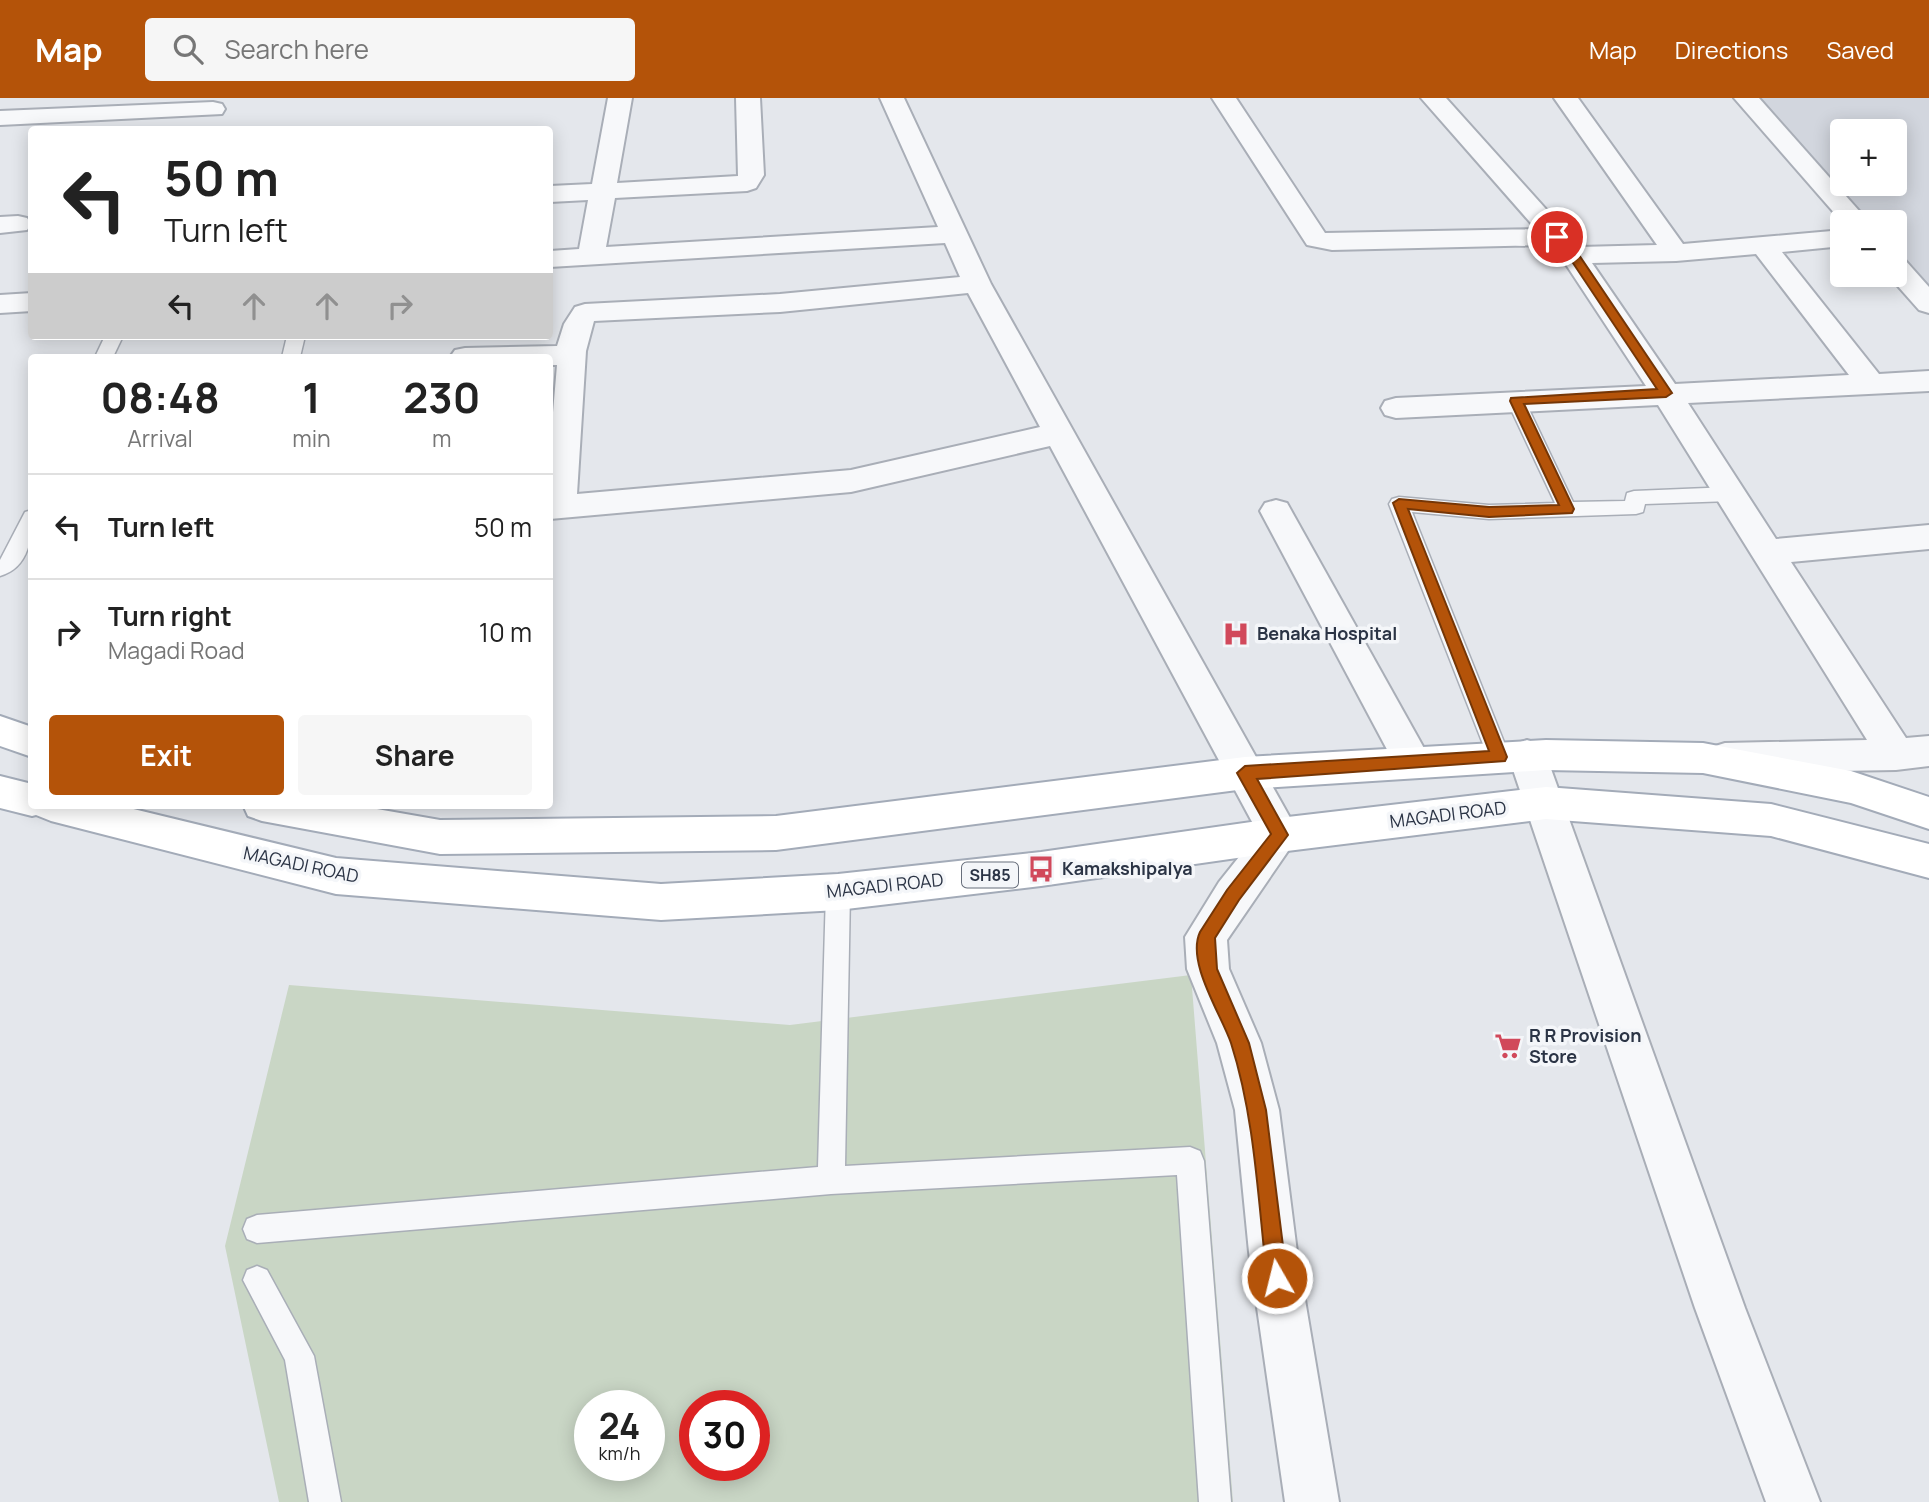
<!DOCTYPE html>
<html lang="en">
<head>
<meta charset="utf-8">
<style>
	body { margin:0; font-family:Manrope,sans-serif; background:#f6f6f6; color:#222; height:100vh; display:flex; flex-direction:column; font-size:26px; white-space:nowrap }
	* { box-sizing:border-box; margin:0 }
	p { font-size:23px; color:#767676 }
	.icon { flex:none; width:38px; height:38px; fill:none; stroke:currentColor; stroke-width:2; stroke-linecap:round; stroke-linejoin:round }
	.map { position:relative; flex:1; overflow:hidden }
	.drawer { position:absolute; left:28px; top:256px; width:525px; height:455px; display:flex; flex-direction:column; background:#fff; border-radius:7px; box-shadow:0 4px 18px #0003 }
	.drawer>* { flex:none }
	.guide { position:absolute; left:28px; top:28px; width:525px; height:214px; border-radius:7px; box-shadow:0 4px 18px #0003; background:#fff; color:#222; overflow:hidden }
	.controls { position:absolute; left:1830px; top:21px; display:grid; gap:14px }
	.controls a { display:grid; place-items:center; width:77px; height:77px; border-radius:7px; background:#fff; box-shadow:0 4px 18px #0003; font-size:35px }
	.speed { position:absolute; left:574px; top:1292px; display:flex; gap:14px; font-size:35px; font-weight:700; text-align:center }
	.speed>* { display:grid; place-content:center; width:91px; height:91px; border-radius:50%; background:#fff; box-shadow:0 4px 18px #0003; line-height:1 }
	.speed small { font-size:18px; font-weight:400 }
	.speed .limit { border:10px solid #d22; background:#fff; color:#111 }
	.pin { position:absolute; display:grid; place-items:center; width:60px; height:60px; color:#fff; margin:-30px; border:4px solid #fff; border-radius:50%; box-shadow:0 2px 7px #0007 }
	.me { position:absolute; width:77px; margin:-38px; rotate:352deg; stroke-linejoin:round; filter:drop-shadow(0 0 5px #0008) }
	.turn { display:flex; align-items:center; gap:24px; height:147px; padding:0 21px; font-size:32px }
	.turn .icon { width:91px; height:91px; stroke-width:2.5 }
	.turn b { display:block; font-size:49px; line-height:60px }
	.lanes { display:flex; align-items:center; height:66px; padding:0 21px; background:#0003; justify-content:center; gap:35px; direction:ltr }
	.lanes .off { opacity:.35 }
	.eta { display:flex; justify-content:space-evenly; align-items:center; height:119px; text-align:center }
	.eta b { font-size:42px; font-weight:700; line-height:49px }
	.primary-button { display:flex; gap:14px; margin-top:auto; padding:14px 21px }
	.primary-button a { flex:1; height:80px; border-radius:7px; background:#b45309; color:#fff; font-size:28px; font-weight:700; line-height:80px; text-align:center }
	.primary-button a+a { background:#f6f6f6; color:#222 }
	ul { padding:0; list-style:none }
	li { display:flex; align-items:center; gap:21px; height:105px; padding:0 21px; border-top:2px solid #e0e0e0 }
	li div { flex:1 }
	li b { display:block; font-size:26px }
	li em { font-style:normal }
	header { display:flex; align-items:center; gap:42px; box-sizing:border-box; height:98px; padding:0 35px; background:#b45309; color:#fff }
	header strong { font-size:33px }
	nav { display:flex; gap:38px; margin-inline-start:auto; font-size:24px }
	.search { width:490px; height:63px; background:#f6f6f6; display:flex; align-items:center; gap:18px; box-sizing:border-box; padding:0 24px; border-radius:7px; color:#767676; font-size:26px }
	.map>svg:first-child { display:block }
	.built { fill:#d2d6de; fill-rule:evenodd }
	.green { fill:#c9d6c5; fill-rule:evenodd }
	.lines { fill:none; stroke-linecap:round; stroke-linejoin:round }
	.service-casing { stroke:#a9aeb7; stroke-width:3 }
	.minor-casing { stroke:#a9aeb7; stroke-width:4 }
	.tertiary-casing { stroke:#a9aeb7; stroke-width:4 }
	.primary-casing { stroke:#a3abb8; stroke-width:4 }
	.service { fill:#f7f8fa; fill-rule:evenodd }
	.minor { fill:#f7f8fa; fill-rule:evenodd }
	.tertiary { fill:#f7f8fa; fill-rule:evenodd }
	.primary { fill:#fff; fill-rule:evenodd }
	.route { fill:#b45309; stroke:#753606; stroke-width:2 }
	.labels { text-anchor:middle; stroke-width:7; stroke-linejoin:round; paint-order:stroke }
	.shield { fill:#f4f6f9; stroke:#676e7b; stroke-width:2 }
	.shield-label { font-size:16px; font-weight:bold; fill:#2b3445 }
	.poi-label { font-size:18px; font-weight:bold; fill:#2b3445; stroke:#f4f6f9; text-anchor:start }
	.street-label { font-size:18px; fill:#2b3445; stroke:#f4f6f9 }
</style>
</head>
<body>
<header>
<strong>Map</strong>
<div class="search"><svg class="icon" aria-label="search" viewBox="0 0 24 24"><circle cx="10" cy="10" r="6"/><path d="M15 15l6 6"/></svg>Search here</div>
<nav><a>Map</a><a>Directions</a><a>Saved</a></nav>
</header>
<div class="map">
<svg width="1929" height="1404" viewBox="0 0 1929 1404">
	<rect width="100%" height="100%" fill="#e4e7ec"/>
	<path class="built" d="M 1757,0 L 1929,0 L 1929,193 L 1895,156 L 1895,124 L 1867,124 ZM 1843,33 L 1895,33 L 1895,86 L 1843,86 Z"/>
	<path class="green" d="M 1191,877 L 1233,1404 L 279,1404 L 225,1148 L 289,887 L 790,927 ZM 590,1307 L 649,1307 L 649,1367 L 590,1367 ZM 695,1307 L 754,1307 L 754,1367 L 695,1367 Z"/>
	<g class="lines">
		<g class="service-casing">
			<g id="service">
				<path d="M 105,238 L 123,238 L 113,259 L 95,259 Z"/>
				<path d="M 287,238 L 305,238 L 300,259 L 282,259 Z"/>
				<path d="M 1516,297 L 1525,303 L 1573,404 L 1625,403 L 1627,395 L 1634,393 L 1731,389 L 1738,391 L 1740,396 L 1738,401 L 1731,403 L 1645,406 L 1643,414 L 1636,416 L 1489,421 L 1412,414 L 1510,659 L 1507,665 L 1499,668 L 1491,665 L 1488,659 L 1389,406 L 1392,401 L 1399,399 L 1489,407 L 1555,405 L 1507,303 Z"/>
				<path d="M 32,412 C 32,439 30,469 0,478 L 0,462 L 25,414 Z"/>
				<path d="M 838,783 L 846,787 L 850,794 L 845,1068 L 1190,1049 L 1200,1053 L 1204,1063 L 1231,1404 L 1199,1404 L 1177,1077 L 831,1096 L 257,1145 L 247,1141 L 243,1131 L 247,1121 L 257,1117 L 818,1069 L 826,794 L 830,787 Z"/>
				<path d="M 257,1168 L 267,1172 L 314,1258 L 341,1404 L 309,1404 L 285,1262 L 243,1182 L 247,1172 Z"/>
			</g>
		</g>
		<g class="minor-casing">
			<g id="minor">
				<path d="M 608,0 L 632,0 L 617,85 L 738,78 L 736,0 L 760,0 L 764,77 L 756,90 L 747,93 L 615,100 L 606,149 L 938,129 L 880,0 L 904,0 L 991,186 L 1293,725 L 1299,737 L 1227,842 L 1229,871 L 1261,945 L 1279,1012 L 1297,1154 L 1339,1404 L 1285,1404 L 1249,1154 L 1235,1012 L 1217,945 L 1187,871 L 1185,839 L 1219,784 L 1258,735 L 1050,348 L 851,394 L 550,421 L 550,350 L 557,267 L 550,267 L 550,259 L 450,259 L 455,252 L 465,250 L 557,248 L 564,226 L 575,209 L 585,206 L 780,196 L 960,179 L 945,145 L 550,169 L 550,153 L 579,151 L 588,102 L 550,104 L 550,88 L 592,86 ZM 968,195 L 1040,329 L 851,372 L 577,396 L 586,253 L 594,223 L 780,214 Z"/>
				<path d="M 1212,0 L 1236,0 L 1325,135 L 1536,131 L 1421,0 L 1446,0 L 1580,149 L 1657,147 L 1554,0 L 1578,0 L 1683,146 L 1843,132 L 1843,148 L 1782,154 L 1879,276 L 1929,273 L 1929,293 L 1688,305 L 1776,441 L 1929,427 L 1929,451 L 1791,464 L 1906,640 L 1929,638 L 1929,668 L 1896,672 L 1725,675 L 1712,671 L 1706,660 L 1712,649 L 1725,645 L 1867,642 L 1658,307 L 1396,320 L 1385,317 L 1381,310 L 1385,303 L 1396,300 L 1646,288 L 1563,162 L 1550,147 L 1332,152 L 1307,147 ZM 1756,156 L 1849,277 L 1675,286 L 1592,165 L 1676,163 Z"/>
				<path d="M 1734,0 L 1759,0 L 1869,124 L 1843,125 Z"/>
				<path d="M 213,4 L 222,6 L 225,11 L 222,16 L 0,27 L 0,13 Z"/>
				<path d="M 18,118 L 27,120 L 31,126 L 27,132 L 0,135 L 0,119 Z"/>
				<path d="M 1895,160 L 1905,162 L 1929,189 L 1929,215 L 1919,212 L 1888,177 L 1895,177 Z"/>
				<path d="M 32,195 L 32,213 L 0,215 L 0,197 Z"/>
				<path d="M 1276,402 L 1287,405 L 1425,652 L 1431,663 L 1425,674 L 1412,678 L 1399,674 L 1260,413 L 1265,405 Z"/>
			</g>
		</g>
		<g class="tertiary-casing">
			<path id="tertiary" d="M 1527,642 L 1540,646 L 1546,657 L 1745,1210 L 1820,1404 L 1766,1404 L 1695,1210 L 1508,657 L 1514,646 Z"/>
		</g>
		<g class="primary-casing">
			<g id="primary">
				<path d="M 0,618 L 32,629 L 32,659 L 0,648 Z"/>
				<path d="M 1546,642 L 1703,645 L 1851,673 L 1929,699 L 1929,731 L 1851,705 L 1703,675 L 1546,672 L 1245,691 L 776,752 L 440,756 L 262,723 L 248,718 L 243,707 L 354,707 L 440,722 L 776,718 L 1245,659 Z"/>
				<path d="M 0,678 L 32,686 L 32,707 L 117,707 L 336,760 L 661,786 L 838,776 L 1041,754 L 1279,720 L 1546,689 L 1771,706 L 1929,746 L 1929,780 L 1771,738 L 1546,721 L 1279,754 L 1041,788 L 838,812 L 661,822 L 336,796 L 51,723 L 36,717 L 32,718 L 0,710 Z"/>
			</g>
		</g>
		<use href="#service" class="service"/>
		<use href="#minor" class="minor"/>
		<use href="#tertiary" class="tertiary"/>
		<use href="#primary" class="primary"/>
	</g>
	<path class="route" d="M 1553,137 L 1561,137 L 1577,154 L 1672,295 L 1666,299 L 1524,306 L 1574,411 L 1572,415 L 1489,419 L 1408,411 L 1507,659 L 1505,663 L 1257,681 L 1288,737 L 1239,802 L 1215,840 L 1217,871 L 1249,945 L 1266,1012 L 1287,1180 L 1284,1187 L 1277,1190 L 1270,1187 L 1267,1180 C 1258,1102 1255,1020 1231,945 C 1221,916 1186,864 1200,834 L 1227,792 L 1271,736 L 1237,675 L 1245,668 L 1489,653 L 1393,405 L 1399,401 L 1489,409 L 1559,407 L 1510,303 L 1511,300 L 1657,291 L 1569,159 L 1552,139 Z"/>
	<defs>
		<g id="hospital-bare" transform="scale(2.1)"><path d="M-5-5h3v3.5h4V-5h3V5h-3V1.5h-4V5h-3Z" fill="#d1495b" stroke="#f4f6f9" stroke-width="2.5" paint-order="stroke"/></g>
		<g id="bus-bare" transform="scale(2.1)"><path d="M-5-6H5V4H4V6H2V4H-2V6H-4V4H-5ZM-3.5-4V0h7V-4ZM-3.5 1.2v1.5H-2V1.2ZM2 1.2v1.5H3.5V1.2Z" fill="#d1495b" stroke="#f4f6f9" stroke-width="2.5" paint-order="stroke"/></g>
		<g id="supermarket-bare" transform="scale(2.1)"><path d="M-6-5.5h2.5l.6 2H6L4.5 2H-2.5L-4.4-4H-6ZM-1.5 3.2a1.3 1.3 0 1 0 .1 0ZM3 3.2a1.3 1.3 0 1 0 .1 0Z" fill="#d1495b" stroke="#f4f6f9" stroke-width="2.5" paint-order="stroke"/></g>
	</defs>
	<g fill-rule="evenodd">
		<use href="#hospital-bare" x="1236" y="536"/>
		<use href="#bus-bare" x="1041" y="771"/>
		<use href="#supermarket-bare" x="1508" y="948"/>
	</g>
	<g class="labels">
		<rect class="shield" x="962" y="764.5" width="56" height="25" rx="5"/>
		<g class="shield-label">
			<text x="990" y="783">SH85</text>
		</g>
		<g class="poi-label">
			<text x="1257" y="542">Benaka Hospital</text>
			<text x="1062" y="777">Kamakshipalya</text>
			<text x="1529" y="944">R R Provision<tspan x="1529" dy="21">Store</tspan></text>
		</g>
		<g class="street-label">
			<text transform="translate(1448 717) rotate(-7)" y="6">MAGADI ROAD</text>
			<text transform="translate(301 767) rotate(12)" y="6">MAGADI ROAD</text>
			<text transform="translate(885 788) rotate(-6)" y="6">MAGADI ROAD</text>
		</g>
	</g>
</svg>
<div class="controls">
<a>+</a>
<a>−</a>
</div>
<div class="speed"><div>24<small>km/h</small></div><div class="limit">30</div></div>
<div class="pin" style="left:1557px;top:139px;background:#d93025"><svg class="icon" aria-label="arrive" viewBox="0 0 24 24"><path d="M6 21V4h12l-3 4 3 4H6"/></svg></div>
<svg class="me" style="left:1277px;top:1180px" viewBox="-20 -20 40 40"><circle r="17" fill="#b45309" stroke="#fff" stroke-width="3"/><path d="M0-11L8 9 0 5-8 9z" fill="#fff"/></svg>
<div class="guide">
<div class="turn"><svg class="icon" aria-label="left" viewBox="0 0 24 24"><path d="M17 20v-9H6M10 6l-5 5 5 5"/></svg><div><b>50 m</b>Turn left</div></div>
<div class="lanes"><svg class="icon" aria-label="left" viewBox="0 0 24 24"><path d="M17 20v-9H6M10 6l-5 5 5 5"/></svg><svg class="icon off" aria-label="ahead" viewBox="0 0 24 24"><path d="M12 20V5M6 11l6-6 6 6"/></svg><svg class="icon off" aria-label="ahead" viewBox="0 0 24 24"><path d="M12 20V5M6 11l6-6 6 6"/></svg><svg class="icon off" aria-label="right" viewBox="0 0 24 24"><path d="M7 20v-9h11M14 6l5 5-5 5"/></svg></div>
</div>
<section class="drawer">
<div class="eta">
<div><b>08:48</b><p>Arrival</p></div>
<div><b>1</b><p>min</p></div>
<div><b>230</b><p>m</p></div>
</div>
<ul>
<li><svg class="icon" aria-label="left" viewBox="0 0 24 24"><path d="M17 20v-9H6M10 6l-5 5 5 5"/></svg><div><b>Turn left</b></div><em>50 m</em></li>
<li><svg class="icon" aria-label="right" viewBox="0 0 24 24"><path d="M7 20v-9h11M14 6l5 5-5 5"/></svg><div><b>Turn right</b><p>Magadi Road</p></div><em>10 m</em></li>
</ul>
<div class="primary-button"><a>Exit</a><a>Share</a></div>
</section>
</div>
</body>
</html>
